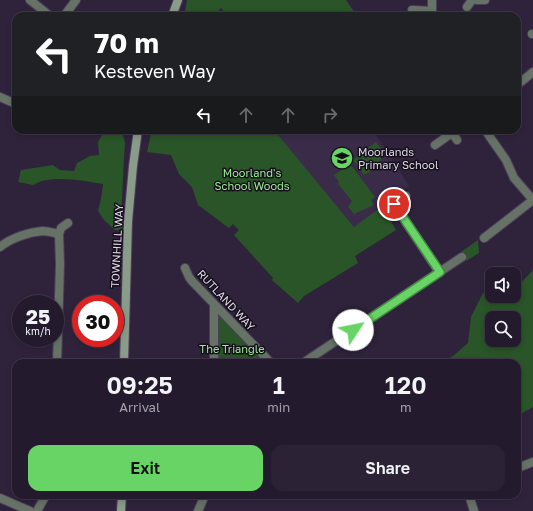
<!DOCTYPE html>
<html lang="en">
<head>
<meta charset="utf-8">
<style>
	body { margin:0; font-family:"Golos Text",sans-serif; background:#2b2335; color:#f1f3f6; height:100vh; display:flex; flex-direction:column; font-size:15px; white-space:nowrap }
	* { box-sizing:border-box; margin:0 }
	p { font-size:13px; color:#a3a1aa }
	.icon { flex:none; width:22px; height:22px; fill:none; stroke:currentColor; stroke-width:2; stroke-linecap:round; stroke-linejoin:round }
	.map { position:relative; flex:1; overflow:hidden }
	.sheet { position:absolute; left:12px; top:359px; width:509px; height:140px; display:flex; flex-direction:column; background:#231a2d; border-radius:12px; box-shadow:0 2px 6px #0003,0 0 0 1px #403849 }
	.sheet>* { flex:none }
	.hud { position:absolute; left:12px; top:12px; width:509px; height:122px; border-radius:12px; box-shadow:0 2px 6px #0003,0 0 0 1px #403849; background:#202124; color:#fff; overflow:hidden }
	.tools { position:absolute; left:485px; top:267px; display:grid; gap:8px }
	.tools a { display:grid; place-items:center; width:36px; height:36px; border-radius:8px; background:#231a2d; box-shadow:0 2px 6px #0003,0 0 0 1px #403849; font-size:20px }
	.speed { position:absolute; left:12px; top:295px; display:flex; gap:8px; font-size:20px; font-weight:700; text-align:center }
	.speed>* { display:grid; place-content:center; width:52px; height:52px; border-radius:50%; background:#231a2d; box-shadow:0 2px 6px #0003,0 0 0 1px #403849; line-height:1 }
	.speed small { font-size:10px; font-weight:400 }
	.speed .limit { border:6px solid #d22; background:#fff; color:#111 }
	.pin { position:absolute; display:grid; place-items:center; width:34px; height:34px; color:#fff; margin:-17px; border:2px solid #fff; border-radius:50%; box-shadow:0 1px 4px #0007 }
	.me { position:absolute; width:44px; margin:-22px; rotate:56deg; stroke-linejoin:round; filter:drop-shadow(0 0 3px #0008) }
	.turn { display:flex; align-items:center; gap:14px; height:84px; padding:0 16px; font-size:18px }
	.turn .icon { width:52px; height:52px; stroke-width:2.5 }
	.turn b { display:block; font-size:28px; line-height:34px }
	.lanes { display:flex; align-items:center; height:38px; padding:0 16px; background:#0003; justify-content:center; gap:20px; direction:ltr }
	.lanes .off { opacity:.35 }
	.eta { display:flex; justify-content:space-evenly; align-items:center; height:68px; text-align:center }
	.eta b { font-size:24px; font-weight:600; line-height:28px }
	.primary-button { display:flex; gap:8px; margin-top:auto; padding:8px 16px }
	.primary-button a { flex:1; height:46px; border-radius:12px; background:#68d465; color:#111; font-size:16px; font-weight:600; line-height:46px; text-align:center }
	.primary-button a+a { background:#2b2335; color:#f1f3f6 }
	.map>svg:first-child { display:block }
	.built { fill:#3a2c49 }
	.green { fill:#2a5528; fill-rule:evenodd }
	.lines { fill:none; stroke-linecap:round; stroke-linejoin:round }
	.street-casing { stroke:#4b4058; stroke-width:10 }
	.secondary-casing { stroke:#4b4058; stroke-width:10 }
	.street { stroke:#677267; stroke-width:8 }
	.secondary { stroke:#8a9b89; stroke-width:8 }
	.route-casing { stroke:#448a42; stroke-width:10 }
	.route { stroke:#68d465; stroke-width:7 }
	.labels { text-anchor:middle; stroke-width:3; stroke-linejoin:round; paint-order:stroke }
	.poi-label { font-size:11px; fill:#dfd7e8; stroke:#150f1a; text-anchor:start }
	.park-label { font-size:11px; fill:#9aec96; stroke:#150f1a }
	.street-label { font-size:11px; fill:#dfd7e8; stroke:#150f1a }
</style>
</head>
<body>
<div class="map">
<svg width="533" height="511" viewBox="0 0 533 511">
	<rect width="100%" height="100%" fill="#2f233c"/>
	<path class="built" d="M 269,130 L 373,130 L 409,186 L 354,227 Z"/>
	<g class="green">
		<path d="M 187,0 L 346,0 L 357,16 L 228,16 L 221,8 L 214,16 L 187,16 L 185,11 Z"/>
		<path d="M 105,130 L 118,130 L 123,135 L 125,143 L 124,158 L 121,218 L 124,225 L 120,230 L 115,230 L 104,220 L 98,211 L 101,199 L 103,184 C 83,181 51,174 33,185 L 18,182 L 21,170 L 53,165 L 60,170 L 74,171 L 77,163 L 90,156 L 99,155 L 98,142 Z"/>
		<path d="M 152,130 L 274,130 L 354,227 L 382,206 L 396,230 L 355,256 L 358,263 L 304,296 L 298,303 L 272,280 L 273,278 L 234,235 L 239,230 L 233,224 L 229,228 L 198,205 L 192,187 L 179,174 L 171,155 L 147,152 Z"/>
		<path d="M 376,142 L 381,149 L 381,160 L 371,167 L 373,170 L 364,175 L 353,160 Z"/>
		<path d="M 350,164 L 375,197 L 371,200 L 374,205 L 354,214 L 348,207 L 352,201 L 338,184 L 339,182 L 334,175 Z"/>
		<path d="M 478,240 L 479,253 L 466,261 L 461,252 Z"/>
		<path d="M 533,270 L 533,407 L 517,416 L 517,363 L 441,363 L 453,356 L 468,343 L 471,317 L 483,293 L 503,301 L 508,296 L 514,296 L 514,290 ZM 492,318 L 514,318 L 514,340 L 492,340 Z"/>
		<path d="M 218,316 L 221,316 L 264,363 L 218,363 Z"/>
	</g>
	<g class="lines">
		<g class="street-casing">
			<g id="street">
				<path d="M 30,0 L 50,16"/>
				<path d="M 477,0 L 485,0"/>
				<path d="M 467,7 L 472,0"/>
				<path d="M 412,10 L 432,11"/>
				<path d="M 432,15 L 432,0"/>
				<path d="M 64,16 L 76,0"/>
				<path d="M 532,34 L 533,34"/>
				<path d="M 517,85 L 533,72"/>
				<path d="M 0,97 L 16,104"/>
				<path d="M 452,133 L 457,140"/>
				<path d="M 435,145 L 456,130"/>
				<path d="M 394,204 L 439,272"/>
				<path d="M 384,208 L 394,204 L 406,196"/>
				<path d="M 484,238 L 533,200 L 514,178 L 506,160 L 485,130"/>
				<path d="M 0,247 C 11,238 29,232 43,231 C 48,231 54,233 59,234"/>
				<path d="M 185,268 L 189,277 L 192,281 L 271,363"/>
				<path d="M 57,363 L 60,264 L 59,234 L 61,228 L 68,223"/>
				<path d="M 214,363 L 214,305"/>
				<path d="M 303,363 L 462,257"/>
				<path d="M 517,468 L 533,462"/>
				<path d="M 469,495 L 474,511"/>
				<path d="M 0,498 L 30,511"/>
				<path d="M 37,511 L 46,495"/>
				<path d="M 198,511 L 205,495"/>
			</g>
		</g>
		<g class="secondary-casing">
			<g id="secondary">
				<path d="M 172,16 L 178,0"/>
				<path d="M 124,363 L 128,222 L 133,166 L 138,130"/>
				<path d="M 121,511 L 122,495"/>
			</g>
		</g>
		<use href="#street" class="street"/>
		<use href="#secondary" class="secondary"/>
	</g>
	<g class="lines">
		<g class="route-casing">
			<path id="route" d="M 353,330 L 440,272 L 394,204"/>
		</g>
		<use href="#route" class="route"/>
	</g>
	<defs>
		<g id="school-disc" transform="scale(1.15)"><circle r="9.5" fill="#68d465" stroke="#150f1a"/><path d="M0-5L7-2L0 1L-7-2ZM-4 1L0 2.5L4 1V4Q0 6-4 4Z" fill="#111"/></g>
	</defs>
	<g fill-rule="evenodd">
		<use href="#school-disc" x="342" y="158"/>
	</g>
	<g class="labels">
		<g class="poi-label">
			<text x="358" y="156">Moorlands<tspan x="358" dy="13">Primary School</tspan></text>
		</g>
		<g class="park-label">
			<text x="252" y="177">Moorland's<tspan x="252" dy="13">School Woods</tspan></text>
			<text x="232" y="353">The Triangle</text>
		</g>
		<g class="street-label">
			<text transform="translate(117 246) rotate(-87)" y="4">TOWNHILL WAY</text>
			<text transform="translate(226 300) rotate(47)" y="4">RUTLAND WAY</text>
		</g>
	</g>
</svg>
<div class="tools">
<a><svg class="icon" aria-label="sound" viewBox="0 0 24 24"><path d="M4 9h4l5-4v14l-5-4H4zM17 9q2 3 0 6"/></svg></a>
<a><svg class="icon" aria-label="search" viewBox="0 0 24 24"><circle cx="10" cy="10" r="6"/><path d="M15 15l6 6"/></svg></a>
</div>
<div class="speed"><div>25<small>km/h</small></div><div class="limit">30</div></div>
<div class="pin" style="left:394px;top:204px;background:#d93025"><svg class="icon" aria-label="arrive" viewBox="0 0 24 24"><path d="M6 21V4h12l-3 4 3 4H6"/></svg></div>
<svg class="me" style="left:353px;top:330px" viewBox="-20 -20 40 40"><circle r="19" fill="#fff"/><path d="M0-13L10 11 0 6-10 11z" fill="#68d465"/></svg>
<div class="hud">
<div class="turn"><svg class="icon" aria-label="left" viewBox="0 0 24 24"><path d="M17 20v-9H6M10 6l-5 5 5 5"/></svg><div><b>70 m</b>Kesteven Way</div></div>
<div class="lanes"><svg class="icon" aria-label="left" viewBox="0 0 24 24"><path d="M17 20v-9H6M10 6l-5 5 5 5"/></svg><svg class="icon off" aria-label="ahead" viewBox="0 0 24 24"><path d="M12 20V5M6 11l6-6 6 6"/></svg><svg class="icon off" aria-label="ahead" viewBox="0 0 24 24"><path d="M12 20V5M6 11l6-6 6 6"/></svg><svg class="icon off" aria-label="right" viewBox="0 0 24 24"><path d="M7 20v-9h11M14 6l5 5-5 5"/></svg></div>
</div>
<section class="sheet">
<div class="eta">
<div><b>09:25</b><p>Arrival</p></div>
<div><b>1</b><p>min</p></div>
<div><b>120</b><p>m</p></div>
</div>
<div class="primary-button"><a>Exit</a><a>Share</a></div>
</section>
</div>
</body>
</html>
